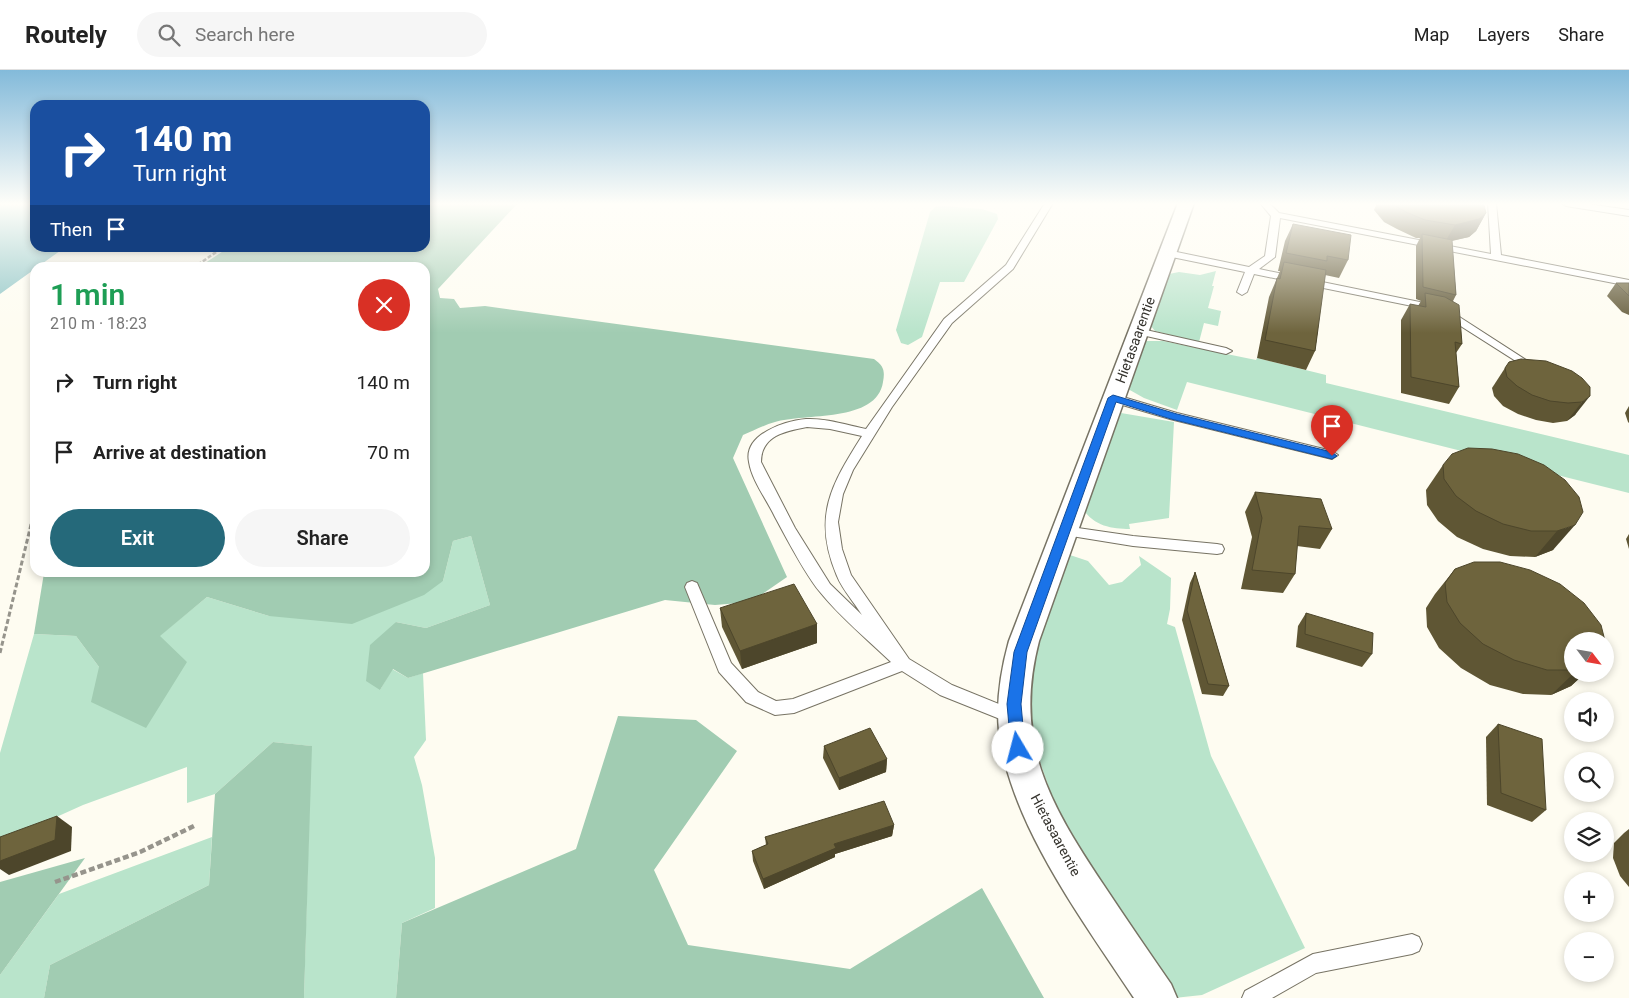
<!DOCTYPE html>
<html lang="en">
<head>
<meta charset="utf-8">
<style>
	body { margin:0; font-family:Roboto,sans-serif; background:#f6f6f6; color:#222; height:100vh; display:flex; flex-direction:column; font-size:19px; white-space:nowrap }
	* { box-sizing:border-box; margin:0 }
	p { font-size:16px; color:#767676 }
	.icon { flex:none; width:28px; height:28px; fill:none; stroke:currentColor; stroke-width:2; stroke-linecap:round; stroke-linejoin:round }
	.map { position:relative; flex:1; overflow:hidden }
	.details { position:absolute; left:30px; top:192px; width:400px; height:315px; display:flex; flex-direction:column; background:#fff; border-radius:15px; box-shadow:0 2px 8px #0003 }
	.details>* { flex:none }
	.top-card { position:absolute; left:30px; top:30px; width:400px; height:152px; border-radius:15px; box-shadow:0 2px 8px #0003; background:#1a4fa0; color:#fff; overflow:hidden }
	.needle { width:32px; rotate:121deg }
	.buttons { position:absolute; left:1564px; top:562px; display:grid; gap:10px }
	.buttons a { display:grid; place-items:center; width:50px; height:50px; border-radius:50%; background:#fff; box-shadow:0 2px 8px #0003; font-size:25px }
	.pin { position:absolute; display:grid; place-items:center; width:42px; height:42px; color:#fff; margin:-51px -21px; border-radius:50% 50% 50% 0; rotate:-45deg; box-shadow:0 0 5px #0007 }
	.pin .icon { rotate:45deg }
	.me { position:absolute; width:55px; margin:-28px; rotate:352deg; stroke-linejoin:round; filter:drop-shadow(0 0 4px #0008) }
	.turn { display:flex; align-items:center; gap:18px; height:105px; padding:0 20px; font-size:22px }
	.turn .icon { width:65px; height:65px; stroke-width:2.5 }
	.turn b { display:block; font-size:35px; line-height:42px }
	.then { display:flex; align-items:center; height:48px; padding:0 20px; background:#0003; gap:10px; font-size:19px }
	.round { display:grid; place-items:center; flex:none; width:52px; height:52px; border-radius:26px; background:#f6f6f6 }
	.summary { display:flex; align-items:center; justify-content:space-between; height:85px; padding:0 20px }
	h1 { font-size:30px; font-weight:600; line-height:38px; color:#1e9e55 }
	.action { display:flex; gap:10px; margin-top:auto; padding:10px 20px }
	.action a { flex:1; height:58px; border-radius:30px; background:#25697a; color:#fff; font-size:20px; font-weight:600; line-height:58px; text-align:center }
	.action a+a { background:#f6f6f6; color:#222 }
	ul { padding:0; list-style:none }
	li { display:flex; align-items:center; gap:15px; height:70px; padding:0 20px }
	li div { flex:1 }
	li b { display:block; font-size:19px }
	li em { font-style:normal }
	header { display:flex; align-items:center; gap:30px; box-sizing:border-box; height:70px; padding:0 25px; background:#fff; border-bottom:1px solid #e0e0e0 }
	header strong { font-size:24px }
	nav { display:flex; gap:28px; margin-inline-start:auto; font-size:18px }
	.search { width:350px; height:45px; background:#f6f6f6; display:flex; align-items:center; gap:12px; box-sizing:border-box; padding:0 18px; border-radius:28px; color:#767676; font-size:19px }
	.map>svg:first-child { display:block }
	.green { fill:#b9e4cb }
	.forest { fill:#a1ccb2 }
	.water { fill:#8bc3c4 }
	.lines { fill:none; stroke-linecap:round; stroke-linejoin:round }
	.service-casing { stroke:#777364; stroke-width:2 }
	.minor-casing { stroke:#777364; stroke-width:3 }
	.path-far2 { stroke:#96948c; stroke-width:2.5; stroke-dasharray:4 2; stroke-linecap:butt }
	.path-far1 { stroke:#96948c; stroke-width:3; stroke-dasharray:5 2.5; stroke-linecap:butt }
	.path { stroke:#96948c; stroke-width:4.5; stroke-dasharray:6 3; stroke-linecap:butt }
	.service { fill:#fff; fill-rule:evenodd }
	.minor { fill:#fff; fill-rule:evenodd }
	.wall { fill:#5f5634 }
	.shaded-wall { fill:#4d462b }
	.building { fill:#6e643d; stroke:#4d462b }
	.route { fill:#1a73e8; stroke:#114b97 }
	.labels { text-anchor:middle; stroke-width:5; stroke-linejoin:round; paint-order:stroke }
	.street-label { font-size:14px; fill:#35332d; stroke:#fff }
</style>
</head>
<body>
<header>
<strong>Routely</strong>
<div class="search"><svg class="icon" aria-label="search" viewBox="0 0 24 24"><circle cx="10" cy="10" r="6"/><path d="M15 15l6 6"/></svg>Search here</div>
<nav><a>Map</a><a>Layers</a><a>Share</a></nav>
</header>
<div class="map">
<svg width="1629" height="928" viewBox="0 0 1629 928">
	<rect width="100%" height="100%" fill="#fefcf1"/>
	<g class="green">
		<path d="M 943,136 L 982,139 L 997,144 L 998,149 L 964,212 L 940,212 L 922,267 L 908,275 L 901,273 L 896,260 L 930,142 L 935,137 Z"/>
		<path d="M 1216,201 L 1212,216 L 1214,216 L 1208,238 L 1221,241 L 1218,256 L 1204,253 L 1199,272 L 1155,261 L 1151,256 L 1169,204 L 1179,202 L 1200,205 Z"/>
		<path d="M 1147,271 L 1163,271 L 1256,290 L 1257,288 L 1326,305 L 1326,313 L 1629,385 L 1629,423 L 1187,312 L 1177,340 L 1144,328 L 1128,319 L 1145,272 Z"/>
		<path d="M 1121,343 L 1174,352 L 1169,448 L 1129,454 L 1130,459 C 1112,459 1094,456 1083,439 Z"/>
		<path d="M 471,466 L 490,535 L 426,558 L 396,552 L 380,620 L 392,599 L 408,608 L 423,603 L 426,670 L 414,687 L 422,715 L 435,788 L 435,838 L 402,853 L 396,928 L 304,928 L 311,676 L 273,672 L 215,724 L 187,733 L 187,697 L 83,735 L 1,772 L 0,778 L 0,683 L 34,564 L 76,566 L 99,597 L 159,566 L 207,527 L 269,546 L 443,511 L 453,471 Z"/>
		<path d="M 1070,485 L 1088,491 L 1109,515 L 1122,512 L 1141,495 L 1139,486 L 1171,508 L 1170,539 L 1167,554 L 1175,557 L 1211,686 L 1305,878 L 1202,925 L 1174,928 L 1075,773 L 1054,732 L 1040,692 L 1032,654 L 1031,617 L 1035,583 Z"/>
		<path d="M 212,767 L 209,815 L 50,895 L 44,928 L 0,928 L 0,905 L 59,824 Z"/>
	</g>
	<g class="forest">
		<path d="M 425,133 L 518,133 L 438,219 L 440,228 L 454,229 L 460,238 L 485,236 L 874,289 C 884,296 885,301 883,312 C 877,353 804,343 775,352 C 764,355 753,361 743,365 L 733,388 L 787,507 L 751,532 L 715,535 L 665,530 L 408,608 L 393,599 L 380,620 L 366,611 L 370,575 L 396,552 L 426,558 L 490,535 L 471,466 L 453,471 L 443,511 L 424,525 L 352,554 L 269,546 L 207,527 L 160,566 L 187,592 L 146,658 L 91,632 L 99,597 L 76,566 L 34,564 L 44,503 L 425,502 L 425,198 L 199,197 L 228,178 L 425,178 Z"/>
		<path d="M 618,646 L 696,650 L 737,681 L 654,800 L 688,875 L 850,899 L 982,818 L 1044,928 L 396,928 L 402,853 L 576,779 Z"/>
		<path d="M 273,672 L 312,676 L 304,928 L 44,928 L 50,895 L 209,815 L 215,724 Z"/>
		<path d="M 85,788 L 0,905 L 0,812 Z"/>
	</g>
	<path class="water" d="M 0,133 L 35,133 L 35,178 L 64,178 L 0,224 Z"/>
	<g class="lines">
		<g class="service-casing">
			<g id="service">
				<path d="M 1045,133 L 1053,133 L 1013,199 L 952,253 L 892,337 L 853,400 L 843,424 L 838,452 L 842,479 L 851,505 L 909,589 L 952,615 L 1021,643 L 1023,648 L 1021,653 L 1015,655 L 940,625 L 902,601 L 794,643 L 775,645 L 746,632 L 719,602 L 685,517 L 687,513 L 692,511 L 697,513 L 731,593 L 758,622 L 776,631 L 793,629 L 891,592 C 868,570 840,547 820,522 C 805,504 787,469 775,447 C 767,430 752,411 749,392 C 743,364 785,351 806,349 C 826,348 847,355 866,359 L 944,249 L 1006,195 ZM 807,357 L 830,359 L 862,366 C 831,415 812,447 837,506 C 842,519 854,532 862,545 L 830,514 L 795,458 L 761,392 C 761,366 785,361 807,357 Z"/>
				<path d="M 1260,133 L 1269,133 L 1279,143 L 1491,184 L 1488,133 L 1496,133 L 1501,185 L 1629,210 L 1629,216 L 1280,148 L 1275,187 L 1259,199 L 1444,237 L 1537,297 L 1539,299 L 1537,301 L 1533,302 L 1437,241 L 1254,204 L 1247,222 L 1242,225 L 1237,222 L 1245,202 L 1167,186 L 1162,183 L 1167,180 L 1249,197 L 1265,186 L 1271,146 Z"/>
				<path d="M 1562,133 L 1581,133 L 1629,140 L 1629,146 L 1566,136 Z"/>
				<path d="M 1137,258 L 1226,278 L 1232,281 L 1226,284 L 1133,263 L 1132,261 L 1133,259 Z"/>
				<path d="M 1113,324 L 1177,343 L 1332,381 L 1338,385 L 1332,389 L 1170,349 L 1109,331 L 1107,328 Z"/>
				<path d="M 1064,456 L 1133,466 L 1217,474 L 1222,475 L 1224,479 L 1222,483 L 1217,484 L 1133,476 L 1059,464 L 1057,461 L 1059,458 Z"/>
				<path d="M 1412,864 L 1419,867 L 1422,874 L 1419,881 L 1412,884 L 1316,903 L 1272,928 L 1242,928 L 1245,921 L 1313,884 Z"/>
			</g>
		</g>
		<g class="minor-casing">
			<path id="minor" d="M 1178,133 L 1194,133 L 1039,571 C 1013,671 1049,733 1103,814 C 1125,847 1148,881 1171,914 L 1177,928 L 1134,928 C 1084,852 1010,754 999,661 C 996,631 1001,600 1009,571 Z"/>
		</g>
		<path class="path-far2" d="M 193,198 L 222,178"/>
		<path class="path-far1" d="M 0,583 L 35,438"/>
		<path class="path" d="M 55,812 L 140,782 L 196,755"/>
		<use href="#service" class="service"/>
		<use href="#minor" class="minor"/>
	</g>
	<g class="wall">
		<path d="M 1377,133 L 1482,133 L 1486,143 L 1476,161 L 1469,167 L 1452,171 L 1456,225 L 1453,231 L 1462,274 L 1456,283 L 1459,317 L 1449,334 L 1401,323 L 1401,250 L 1410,234 L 1418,236 L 1421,231 L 1416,229 L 1416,176 L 1420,168 L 1416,168 L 1397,159 L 1384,152 L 1374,140 Z"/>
		<path d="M 1293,154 L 1348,190 L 1339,208 L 1325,205 L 1315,281 L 1306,300 L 1257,288 L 1269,227 L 1280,201 L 1278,201 L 1285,171 Z"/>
		<path d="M 1616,213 L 1629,213 L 1629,245 L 1622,242 L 1607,226 Z"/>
		<path d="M 1505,298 L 1590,317 L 1575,345 L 1567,351 L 1553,353 L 1536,350 L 1518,344 L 1503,336 L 1494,326 L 1492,318 Z"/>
		<path d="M 1629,336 L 1629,353 L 1628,352 L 1625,343 Z"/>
		<path d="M 1443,395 L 1579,427 L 1553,480 L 1535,487 L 1510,486 L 1483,479 L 1457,467 L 1438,451 L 1427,435 L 1426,420 Z"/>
		<path d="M 1255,422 L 1332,459 L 1320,479 L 1297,476 L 1295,504 L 1283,523 L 1241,519 L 1252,467 L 1245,442 Z"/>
		<path d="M 1629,464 L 1629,479 L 1626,469 Z"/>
		<path d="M 1455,499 L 1572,571 L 1572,604 L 1584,604 L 1571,616 L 1551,625 L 1523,624 L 1490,615 L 1461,598 L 1439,578 L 1427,557 L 1426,538 L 1435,524 Z"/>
		<path d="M 1195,502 L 1229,616 L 1223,626 L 1202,624 L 1182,550 L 1190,513 Z"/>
		<path d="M 720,538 L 817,554 L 817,573 L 742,599 L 722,557 Z"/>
		<path d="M 1306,543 L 1372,584 L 1362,597 L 1296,577 L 1298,556 Z"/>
		<path d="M 1498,654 L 1546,740 L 1532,752 L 1487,735 L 1486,667 Z"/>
		<path d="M 824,676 L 887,689 L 886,702 L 839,720 L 823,688 Z"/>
		<path d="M 894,755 L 892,766 L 835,784 L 835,787 L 764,819 L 753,791 L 752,781 L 766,775 L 765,767 Z"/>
		<path d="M 1629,759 L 1629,817 L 1620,806 L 1613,788 L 1614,773 L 1624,763 Z"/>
	</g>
	<g class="shaded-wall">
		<path d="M 1486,143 L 1476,161 L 1469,167 L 1445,172 L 1455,155 Z"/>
		<path d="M 1590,326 L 1575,345 L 1567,351 L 1582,332 Z"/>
		<path d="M 1575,455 L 1553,480 L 1535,487 L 1557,461 Z"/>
		<path d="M 817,554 L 817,573 L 742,599 L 740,581 Z"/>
		<path d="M 1573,604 L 1584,604 L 1571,616 L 1551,625 Z"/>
		<path d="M 887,689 L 886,702 L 839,720 L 839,708 Z"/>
		<path d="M 57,746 L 72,757 L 71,781 L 9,805 L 0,799 L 0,791 Z"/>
		<path d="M 894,755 L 892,766 L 835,784 L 835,787 L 764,819 L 763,809 L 834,774 Z"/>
	</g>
	<g class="building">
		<path d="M 1391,133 L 1482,133 L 1484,135 L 1486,143 L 1479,149 L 1455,155 L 1425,150 L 1406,142 Z"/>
		<path d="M 1293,154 L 1351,165 L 1348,190 L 1327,186 L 1327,191 L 1286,183 Z"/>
		<path d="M 1422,164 L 1452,170 L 1456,225 L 1423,217 Z"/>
		<path d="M 1284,192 L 1326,200 L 1315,281 L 1265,270 L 1277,208 L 1280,209 Z"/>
		<path d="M 1616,213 L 1629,213 L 1629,226 Z"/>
		<path d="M 1425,223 L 1445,227 L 1459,235 L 1462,274 L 1455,272 L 1459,317 L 1411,307 L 1410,234 L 1426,237 Z"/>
		<path d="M 1521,289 L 1546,291 L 1572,301 L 1582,308 L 1590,317 L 1590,326 L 1582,332 L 1568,333 L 1550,331 L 1532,325 L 1517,316 L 1507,307 L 1505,298 L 1509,292 Z"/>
		<path d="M 1468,378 L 1492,379 L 1518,384 L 1544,395 L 1565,410 L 1579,427 L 1583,442 L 1575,455 L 1557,461 L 1531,461 L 1503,454 L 1476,441 L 1456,426 L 1444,409 L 1443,395 L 1452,384 Z"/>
		<path d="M 1255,422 L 1321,429 L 1332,459 L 1299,456 L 1295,504 L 1252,500 L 1262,448 Z"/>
		<path d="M 1474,492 L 1500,492 L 1530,500 L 1560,514 L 1584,533 L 1601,555 L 1605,571 L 1572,571 L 1572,600 L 1547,600 L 1514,590 L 1483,574 L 1460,553 L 1447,532 L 1445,513 L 1455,499 Z"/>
		<path d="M 1195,502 L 1229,616 L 1208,614 L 1187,540 Z"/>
		<path d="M 794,514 L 817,554 L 740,581 L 720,538 Z"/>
		<path d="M 1306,543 L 1373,563 L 1372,584 L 1305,564 Z"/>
		<path d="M 1498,654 L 1542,669 L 1546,740 L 1501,723 Z"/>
		<path d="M 870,658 L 887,689 L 839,708 L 824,676 Z"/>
		<path d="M 884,731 L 894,755 L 834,774 L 836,778 L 763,809 L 752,781 L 768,774 L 765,767 Z"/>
		<path d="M 57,746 L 55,770 L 0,791 L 0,767 Z"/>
	</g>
	<linearGradient id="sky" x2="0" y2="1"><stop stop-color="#83bada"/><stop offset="0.51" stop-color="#fffef9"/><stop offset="1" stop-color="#fffef9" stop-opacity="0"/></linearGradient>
	<rect width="1629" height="263" fill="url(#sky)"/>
	<path class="route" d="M 1113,325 L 1177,344 L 1332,382 L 1337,386 L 1332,389 L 1171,349 L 1116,332 L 1027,582 L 1021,634 L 1025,678 L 1023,682 L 1018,684 L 1013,682 L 1011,678 L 1007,634 L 1014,582 L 1108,328 Z"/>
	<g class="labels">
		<g class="street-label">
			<text transform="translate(1135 270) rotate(-70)" y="5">Hietasaarentie</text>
			<text transform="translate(1056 765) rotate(62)" y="5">Hietasaarentie</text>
		</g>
	</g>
</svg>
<div class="buttons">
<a><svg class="needle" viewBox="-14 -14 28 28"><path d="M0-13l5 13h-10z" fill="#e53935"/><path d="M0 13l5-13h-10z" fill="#767676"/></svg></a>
<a><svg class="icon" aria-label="sound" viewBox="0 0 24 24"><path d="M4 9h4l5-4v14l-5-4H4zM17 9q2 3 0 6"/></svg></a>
<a><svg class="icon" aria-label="search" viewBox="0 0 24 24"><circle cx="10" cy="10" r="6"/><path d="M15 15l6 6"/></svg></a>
<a><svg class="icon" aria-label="layers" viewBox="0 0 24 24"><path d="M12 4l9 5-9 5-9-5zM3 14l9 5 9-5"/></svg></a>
<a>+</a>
<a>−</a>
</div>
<div class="pin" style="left:1332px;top:386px;background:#d93025"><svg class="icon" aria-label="arrive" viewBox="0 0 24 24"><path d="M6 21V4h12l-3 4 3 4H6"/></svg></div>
<svg class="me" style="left:1018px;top:678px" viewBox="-20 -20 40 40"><circle r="19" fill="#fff"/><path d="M0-13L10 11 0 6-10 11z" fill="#1a73e8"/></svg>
<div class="top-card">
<div class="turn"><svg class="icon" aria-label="right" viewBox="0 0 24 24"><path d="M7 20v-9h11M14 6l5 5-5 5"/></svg><div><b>140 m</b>Turn right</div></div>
<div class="then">Then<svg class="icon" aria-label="arrive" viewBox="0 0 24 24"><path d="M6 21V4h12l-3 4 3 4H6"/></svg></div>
</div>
<section class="details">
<div class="summary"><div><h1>1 min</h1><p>210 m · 18:23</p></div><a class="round" style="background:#d93025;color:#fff"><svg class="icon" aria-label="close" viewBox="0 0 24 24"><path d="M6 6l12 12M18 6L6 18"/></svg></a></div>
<ul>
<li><svg class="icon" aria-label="right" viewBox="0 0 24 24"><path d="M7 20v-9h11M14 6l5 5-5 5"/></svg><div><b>Turn right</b></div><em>140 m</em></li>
<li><svg class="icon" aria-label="arrive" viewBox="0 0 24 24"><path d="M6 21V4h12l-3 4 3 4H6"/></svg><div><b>Arrive at destination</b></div><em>70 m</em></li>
</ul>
<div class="action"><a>Exit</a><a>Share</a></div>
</section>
</div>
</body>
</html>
